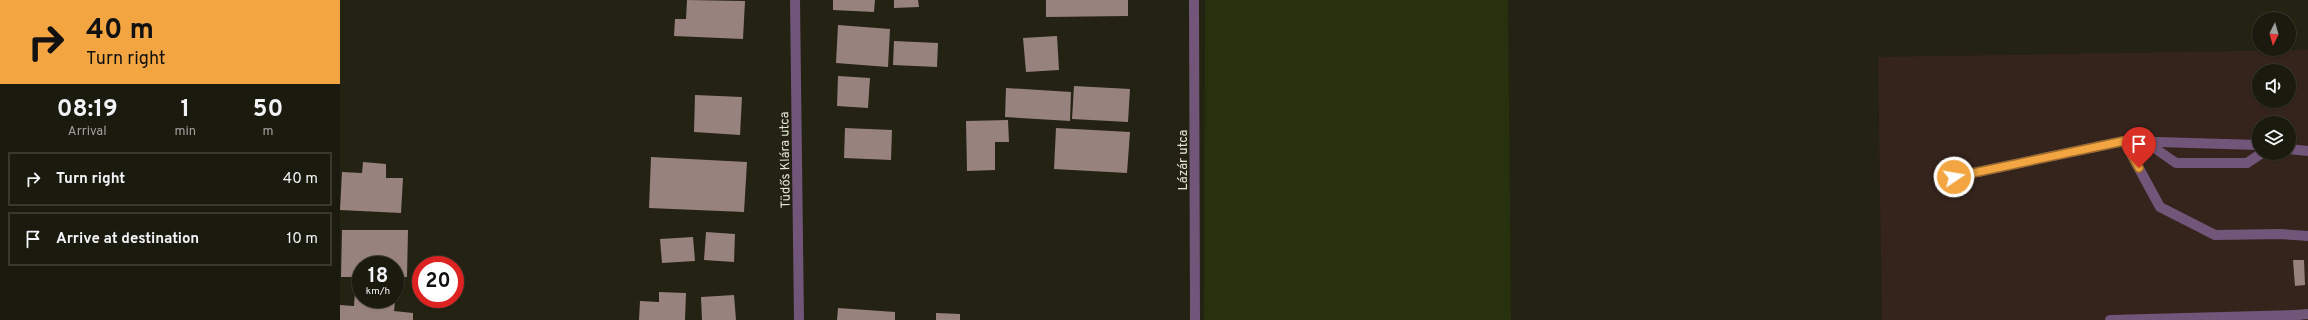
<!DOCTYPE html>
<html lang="en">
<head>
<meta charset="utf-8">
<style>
	body { margin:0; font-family:Overpass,sans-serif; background:#242317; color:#f1f3f6; height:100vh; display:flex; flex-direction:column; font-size:15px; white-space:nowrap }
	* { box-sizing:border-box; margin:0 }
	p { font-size:13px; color:#a0a19e }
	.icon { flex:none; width:22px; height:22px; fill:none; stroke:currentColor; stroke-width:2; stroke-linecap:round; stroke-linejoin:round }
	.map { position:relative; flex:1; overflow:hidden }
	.side { display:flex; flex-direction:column; background:#1b1a0e; width:340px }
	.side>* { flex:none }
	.banner { background:#f2a541; color:#111; overflow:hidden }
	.needle { width:26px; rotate:185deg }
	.buttons { position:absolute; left:1912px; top:12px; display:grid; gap:8px }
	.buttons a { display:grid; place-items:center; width:44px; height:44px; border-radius:50%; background:#1b1a0e; box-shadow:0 1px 3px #0004,0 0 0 1px #39382e; font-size:20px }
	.speed { position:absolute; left:12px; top:256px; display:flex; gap:8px; font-size:20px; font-weight:700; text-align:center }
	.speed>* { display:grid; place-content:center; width:52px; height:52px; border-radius:50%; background:#1b1a0e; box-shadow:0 1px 3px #0004,0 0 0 1px #39382e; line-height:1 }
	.speed small { font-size:10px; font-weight:400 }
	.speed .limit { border:6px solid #d22; background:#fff; color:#111 }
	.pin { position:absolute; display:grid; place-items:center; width:34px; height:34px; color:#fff; margin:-41px -17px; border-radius:50% 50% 50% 0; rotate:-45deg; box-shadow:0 0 4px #0007 }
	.pin .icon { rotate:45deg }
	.me { position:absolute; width:44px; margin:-22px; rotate:78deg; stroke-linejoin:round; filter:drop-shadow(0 0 3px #0008) }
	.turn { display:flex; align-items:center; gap:14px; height:84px; padding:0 20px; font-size:18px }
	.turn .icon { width:52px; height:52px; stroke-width:2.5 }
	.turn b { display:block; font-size:28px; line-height:34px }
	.eta { display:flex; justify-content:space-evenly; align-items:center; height:68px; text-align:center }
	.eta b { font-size:24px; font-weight:700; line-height:28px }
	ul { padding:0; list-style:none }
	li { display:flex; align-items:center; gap:12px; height:54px; margin:0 8px 6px; padding:0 12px; border:2px solid #39382e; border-radius:0px }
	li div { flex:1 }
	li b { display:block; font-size:15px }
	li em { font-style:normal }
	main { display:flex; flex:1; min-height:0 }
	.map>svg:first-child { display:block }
	.industrial { fill:#35241c; fill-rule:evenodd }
	.green { fill:#27310d }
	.building { fill:#97827e }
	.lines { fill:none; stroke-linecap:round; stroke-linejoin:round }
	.service { stroke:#71567a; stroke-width:10 }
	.minor { stroke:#71567a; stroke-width:10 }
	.route-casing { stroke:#9d6b2a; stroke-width:10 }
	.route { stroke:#f2a541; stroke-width:7 }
	.labels { text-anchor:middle; stroke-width:4; stroke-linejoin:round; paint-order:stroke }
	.street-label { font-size:13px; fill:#e5e4da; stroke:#242212 }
</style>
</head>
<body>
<main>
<section class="side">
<div class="banner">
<div class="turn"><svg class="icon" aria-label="right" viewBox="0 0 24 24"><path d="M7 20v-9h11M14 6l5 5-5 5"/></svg><div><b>40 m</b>Turn right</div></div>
</div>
<div class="eta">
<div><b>08:19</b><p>Arrival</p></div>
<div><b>1</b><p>min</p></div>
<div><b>50</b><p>m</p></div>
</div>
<ul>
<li><svg class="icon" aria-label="right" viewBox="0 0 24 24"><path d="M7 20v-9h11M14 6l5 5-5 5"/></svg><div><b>Turn right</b></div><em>40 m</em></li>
<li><svg class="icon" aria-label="arrive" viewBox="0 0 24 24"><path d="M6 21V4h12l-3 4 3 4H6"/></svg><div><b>Arrive at destination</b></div><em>10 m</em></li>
</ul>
</section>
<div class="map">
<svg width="1968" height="320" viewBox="0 0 1968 320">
	<rect width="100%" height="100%" fill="#242212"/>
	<path class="industrial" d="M 1968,50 L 1968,320 L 1542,320 L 1538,57 ZM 1919,71 L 1949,71 L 1949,101 L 1919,101 ZM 1919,123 L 1949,123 L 1949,153 L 1919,153 Z"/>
	<path class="green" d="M 865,0 L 1168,0 L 1171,320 L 864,320 Z"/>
	<g class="building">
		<path d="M 347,0 L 405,1 L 403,39 L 334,36 L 335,19 L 346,19 Z"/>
		<path d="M 493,0 L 535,0 L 534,12 L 493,10 Z"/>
		<path d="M 554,0 L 578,0 L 579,7 L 554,8 Z"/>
		<path d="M 706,0 L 788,0 L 788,16 L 706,17 Z"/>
		<path d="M 498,25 L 550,29 L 548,67 L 496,63 Z"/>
		<path d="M 717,36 L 719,70 L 686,72 L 683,38 Z"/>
		<path d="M 554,41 L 598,43 L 597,67 L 553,65 Z"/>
		<path d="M 498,76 L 530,78 L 528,108 L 497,106 Z"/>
		<path d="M 734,86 L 790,89 L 788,122 L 732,119 Z"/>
		<path d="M 666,88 L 731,92 L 730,121 L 665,117 Z"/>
		<path d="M 355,95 L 402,97 L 400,135 L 354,132 Z"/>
		<path d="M 668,120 L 669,142 L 655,142 L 655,170 L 627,171 L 626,121 Z"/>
		<path d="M 505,128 L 552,130 L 551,160 L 504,158 Z"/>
		<path d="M 716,128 L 790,132 L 787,173 L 714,169 Z"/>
		<path d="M 311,157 L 407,162 L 404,212 L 309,208 Z"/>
		<path d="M 23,162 L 46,164 L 46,178 L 63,178 L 61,213 L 0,210 L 2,172 L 22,173 Z"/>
		<path d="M 2,230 L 68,230 L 67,277 L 55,277 L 55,265 L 21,265 L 21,277 L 1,277 Z"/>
		<path d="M 366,232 L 395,234 L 394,262 L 364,260 Z"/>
		<path d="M 353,237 L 355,261 L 322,263 L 320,239 Z"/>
		<path d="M 1953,260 L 1964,260 L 1965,285 L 1955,286 Z"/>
		<path d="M 15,292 L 21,292 L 21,299 L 55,302 L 54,311 L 73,313 L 73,320 L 0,320 L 0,305 L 14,306 Z"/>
		<path d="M 319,292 L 346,293 L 345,320 L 299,320 L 300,301 L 319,302 Z"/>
		<path d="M 394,295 L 396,320 L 362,320 L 361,297 Z"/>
		<path d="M 99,299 L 110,299 L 110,301 L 99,300 Z"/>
		<path d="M 498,308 L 555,312 L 555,320 L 497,320 Z"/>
		<path d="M 596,313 L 620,314 L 620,320 L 596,320 Z"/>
	</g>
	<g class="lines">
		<g class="service">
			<path d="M 1784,141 L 1820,207 L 1875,235 L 1940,234 L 1968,236"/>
			<path d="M 1806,142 L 1836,163 L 1907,163 L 1922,153"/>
			<path d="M 1949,149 L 1968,151"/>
			<path d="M 1614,177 L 1784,141 L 1919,145"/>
			<path d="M 1770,320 L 1956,315"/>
			<path d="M 1956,320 L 1956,315 L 1968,314"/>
		</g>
		<g class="minor">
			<path d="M 455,0 L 459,320"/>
			<path d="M 854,0 L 855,320"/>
		</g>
	</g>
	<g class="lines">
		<g class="route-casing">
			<path id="route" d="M 1614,177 L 1784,141 L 1799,168"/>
		</g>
		<use href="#route" class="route"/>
	</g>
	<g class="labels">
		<g class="street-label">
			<text transform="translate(444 160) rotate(-91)" y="5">Tüdős Klára utca</text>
			<text transform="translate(842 160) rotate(-90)" y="5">Lázár utca</text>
		</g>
	</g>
</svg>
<div class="buttons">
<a><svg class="needle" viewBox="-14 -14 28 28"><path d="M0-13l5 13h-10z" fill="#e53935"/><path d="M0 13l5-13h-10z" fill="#a0a19e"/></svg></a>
<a><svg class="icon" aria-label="sound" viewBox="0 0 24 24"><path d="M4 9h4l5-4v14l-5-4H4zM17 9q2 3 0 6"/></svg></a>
<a><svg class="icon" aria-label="layers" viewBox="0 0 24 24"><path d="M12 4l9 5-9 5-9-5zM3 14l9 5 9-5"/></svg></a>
</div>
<div class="speed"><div>18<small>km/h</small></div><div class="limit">20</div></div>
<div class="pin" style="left:1799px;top:168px;background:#d93025"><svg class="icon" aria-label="arrive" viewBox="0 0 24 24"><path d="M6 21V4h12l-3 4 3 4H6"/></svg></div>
<svg class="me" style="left:1614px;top:177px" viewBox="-20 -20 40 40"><circle r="17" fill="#f2a541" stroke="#fff" stroke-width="3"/><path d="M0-11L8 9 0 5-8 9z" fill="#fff"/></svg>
</div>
</main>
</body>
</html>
